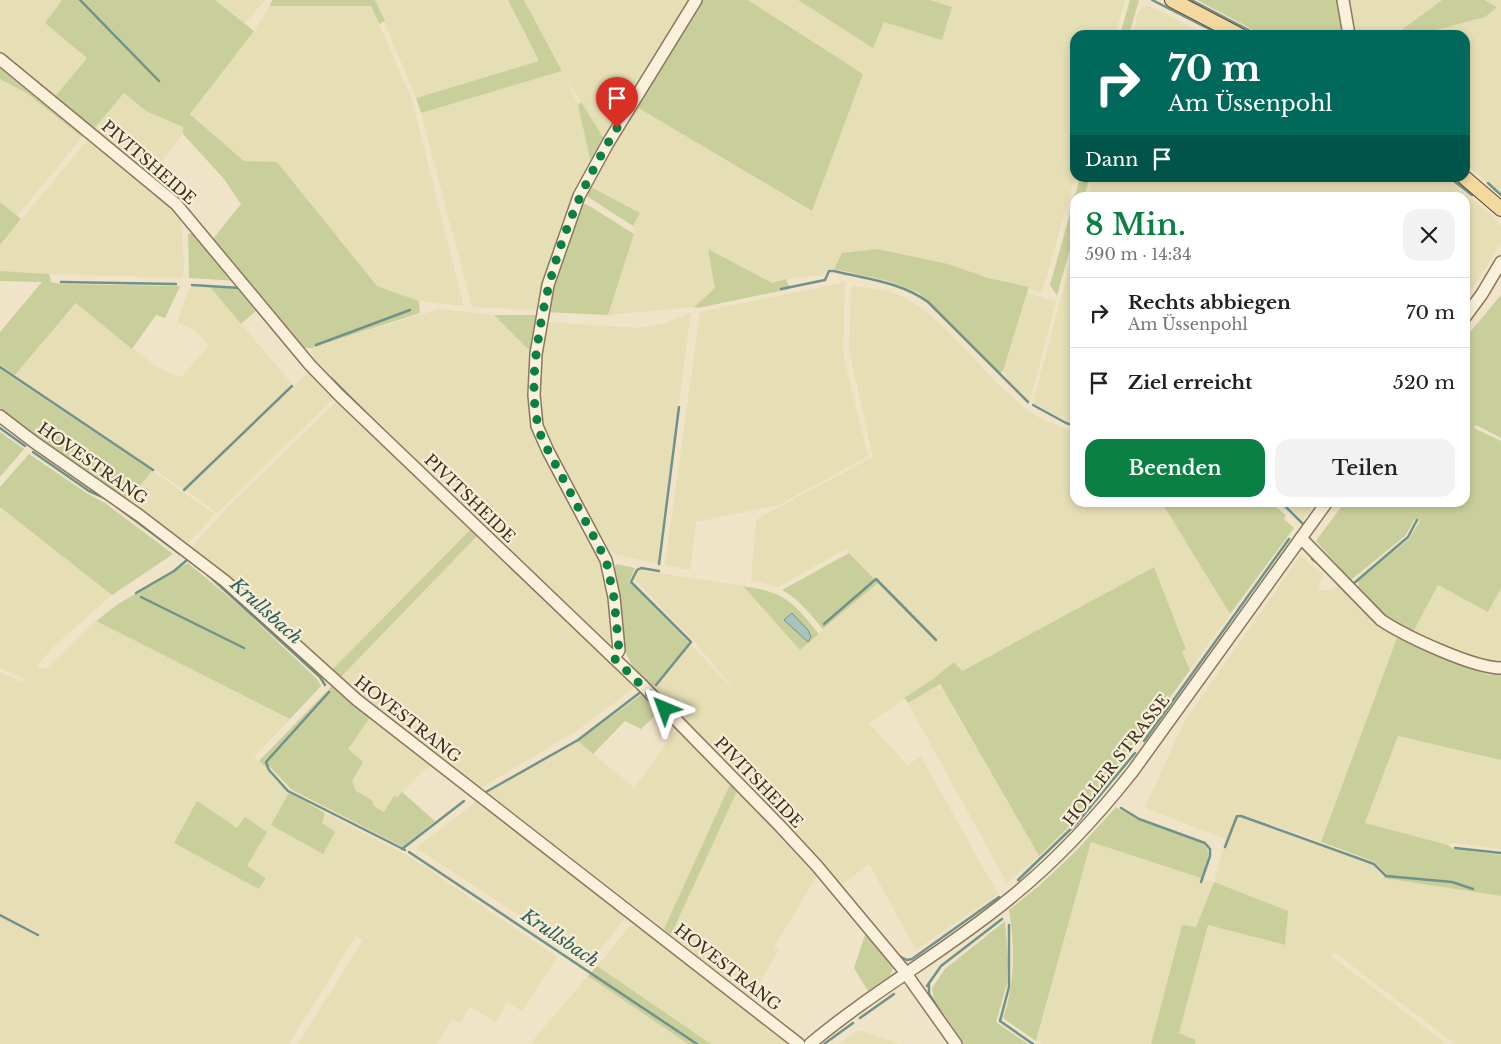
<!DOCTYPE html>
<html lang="de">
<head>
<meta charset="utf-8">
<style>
	body { margin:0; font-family:"Libre Baskerville",serif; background:#f2f2f2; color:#202124; height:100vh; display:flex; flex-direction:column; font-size:19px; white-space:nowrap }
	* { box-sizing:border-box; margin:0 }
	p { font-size:16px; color:#757577 }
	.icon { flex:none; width:28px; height:28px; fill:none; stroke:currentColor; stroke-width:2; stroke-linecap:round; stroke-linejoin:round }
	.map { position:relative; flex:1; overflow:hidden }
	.panel { position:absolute; left:1070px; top:192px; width:400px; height:315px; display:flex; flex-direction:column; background:#fff; border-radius:15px; box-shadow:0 2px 8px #0003 }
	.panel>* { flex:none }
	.top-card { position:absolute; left:1070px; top:30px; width:400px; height:152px; border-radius:15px; box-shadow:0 2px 8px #0003; background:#00695c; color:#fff; overflow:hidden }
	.pin { position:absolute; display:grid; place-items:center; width:42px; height:42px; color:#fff; margin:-51px -21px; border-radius:50% 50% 50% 0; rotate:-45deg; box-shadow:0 0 5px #0007 }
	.pin .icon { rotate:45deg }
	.me { position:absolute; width:55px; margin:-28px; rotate:316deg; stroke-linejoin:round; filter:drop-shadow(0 0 4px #0008) }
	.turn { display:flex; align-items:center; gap:18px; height:105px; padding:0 15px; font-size:22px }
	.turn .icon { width:65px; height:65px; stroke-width:2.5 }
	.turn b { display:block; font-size:35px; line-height:42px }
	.then { display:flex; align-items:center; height:48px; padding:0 15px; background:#0003; gap:10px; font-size:19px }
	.round { display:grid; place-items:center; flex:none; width:52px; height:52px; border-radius:15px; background:#f2f2f2 }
	.headline { display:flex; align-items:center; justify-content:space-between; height:85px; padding:0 15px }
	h1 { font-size:30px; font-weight:600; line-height:38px; color:#0b8043 }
	.action { display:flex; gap:10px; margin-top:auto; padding:10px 15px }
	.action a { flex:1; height:58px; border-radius:15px; background:#0b8043; color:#fff; font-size:20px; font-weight:600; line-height:58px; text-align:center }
	.action a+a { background:#f2f2f2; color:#202124 }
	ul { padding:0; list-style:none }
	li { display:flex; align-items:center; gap:15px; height:70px; padding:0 15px; border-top:1px solid #e0e0e0 }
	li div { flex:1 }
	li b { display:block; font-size:19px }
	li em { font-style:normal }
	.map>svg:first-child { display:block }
	.farmland { fill:#e6deb5; fill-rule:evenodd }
	.green { fill:#c9cf9b }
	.water { fill:#a9c4bc; stroke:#6f938a }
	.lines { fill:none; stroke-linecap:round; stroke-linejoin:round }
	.stream { stroke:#6f938a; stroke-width:2.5 }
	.minor-casing { stroke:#8d765c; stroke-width:14 }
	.major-casing { stroke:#5b4430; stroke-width:16 }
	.minor { stroke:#faf1dc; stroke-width:11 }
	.major { stroke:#f3d9a0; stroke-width:14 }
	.route { stroke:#0b8043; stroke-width:9; stroke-dasharray:0 16.2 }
	.labels { text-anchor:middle; stroke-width:4.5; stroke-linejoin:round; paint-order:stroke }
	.street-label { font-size:16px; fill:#3d2e20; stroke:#f7eed8 }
	.water-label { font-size:18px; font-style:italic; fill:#2f5d5a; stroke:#f7eed8 }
</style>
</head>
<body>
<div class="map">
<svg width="1501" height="1044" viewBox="0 0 1501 1044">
	<rect width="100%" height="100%" fill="#f0e4c8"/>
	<g class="farmland">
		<path d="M 0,0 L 62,0 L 45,23 L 87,58 L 54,98 L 0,53 Z"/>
		<path d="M 215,0 L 265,0 L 244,24 Z"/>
		<path d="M 375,0 L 508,0 L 539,61 L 416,98 Z"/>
		<path d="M 524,0 L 691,0 L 605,140 L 565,77 L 578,105 L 591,163 L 561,225 L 549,261 L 537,310 L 472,307 L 421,113 L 562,71 Z"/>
		<path d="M 748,0 L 798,0 L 873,47 L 884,22 L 952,7 L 930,0 L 1125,0 L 1115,35 L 1075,35 L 1075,177 L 1042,292 L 988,278 L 842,253 L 834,269 L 828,269 L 824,275 L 786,279 L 772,283 L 709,250 L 715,288 L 694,307 L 608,315 L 634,234 L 633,226 L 640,213 L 589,186 L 635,106 L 811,211 L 863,74 Z"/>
		<path d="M 1348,0 L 1442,0 L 1395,35 L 1355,35 Z"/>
		<path d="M 1484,0 L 1501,0 L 1501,193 L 1465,164 L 1465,35 L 1426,35 L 1428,32 L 1497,7 Z"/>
		<path d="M 270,6 L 371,6 L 412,100 L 464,306 L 419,301 L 377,286 L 277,162 L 244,161 L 190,113 L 254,31 Z"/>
		<path d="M 1149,6 L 1201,32 L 1210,35 L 1132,35 L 1138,13 L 1142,7 Z"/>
		<path d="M 0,79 L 28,94 L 82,137 L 17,216 L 0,202 Z"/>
		<path d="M 124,93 L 146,111 L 183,127 L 183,134 L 149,177 L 92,131 Z"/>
		<path d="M 90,137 L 107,156 L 143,182 L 173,208 L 181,220 L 184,266 L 183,278 L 49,274 L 0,271 L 0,245 Z"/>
		<path d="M 1093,178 L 1446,178 L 1486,210 L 1501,226 L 1501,243 L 1465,301 L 1465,198 L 1088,197 Z"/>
		<path d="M 1075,244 L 1075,425 L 1033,403 Z"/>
		<path d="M 845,282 L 843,353 L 868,456 L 779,505 L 696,522 L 690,570 L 665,565 L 700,312 Z"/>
		<path d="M 192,286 L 210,287 L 292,384 L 183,489 L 15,375 L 77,303 L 155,366 L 176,376 L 182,376 L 209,346 L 195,330 L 177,323 L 188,291 Z"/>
		<path d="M 851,286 L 884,290 L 904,297 L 923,309 L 948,331 L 998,384 L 1026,409 L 1038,417 L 1075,433 L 1075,502 L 1162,503 L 1230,614 L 1190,670 L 1182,651 L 1186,648 L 1154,567 L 961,671 L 954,662 L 933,679 L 869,723 L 907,765 L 921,757 L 998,894 L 916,950 L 869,864 L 839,887 L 651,689 L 689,643 L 739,695 L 693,640 L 634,579 L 637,572 L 640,570 L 743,586 L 800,650 L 878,583 L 846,549 L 778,587 L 751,580 L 756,522 L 760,517 L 873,457 L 849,350 Z"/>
		<path d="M 1028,293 L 1056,302 L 1030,401 L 1011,384 L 1003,371 Z"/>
		<path d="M 439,309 L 494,315 L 532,353 L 530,414 L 537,439 L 599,555 L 609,595 L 613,639 L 611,643 L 607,645 L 314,360 L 311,348 Z"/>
		<path d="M 691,313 L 657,564 L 615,554 L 609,549 L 544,436 L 538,414 L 538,376 L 544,322 L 639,328 L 662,324 Z"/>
		<path d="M 311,370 L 336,396 L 217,513 L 186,490 Z"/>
		<path d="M 338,400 L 472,528 L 330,672 L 191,548 L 225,510 Z"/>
		<path d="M 152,471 L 215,514 L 186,546 L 127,502 Z"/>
		<path d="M 1285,503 L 1316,503 L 1303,520 Z"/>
		<path d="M 0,507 L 112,595 L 53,647 L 37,666 L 46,669 L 96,621 L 290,719 L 254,757 L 267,768 L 289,792 L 271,825 L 321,822 L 325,813 L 412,858 L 557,957 L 522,1011 L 507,1003 L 495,1022 L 470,1007 L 460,1023 L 452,1019 L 437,1044 L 298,1044 L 363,940 L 356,936 L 289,1044 L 0,1044 L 0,916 L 37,935 L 39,933 L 0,913 L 0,672 L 22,682 L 25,679 L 0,668 ZM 197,801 L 237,829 L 247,866 Z"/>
		<path d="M 479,534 L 635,683 L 633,689 L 578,730 L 479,789 L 339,679 Z"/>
		<path d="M 1300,556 L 1323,574 L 1318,589 L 1330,591 L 1338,584 L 1376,624 L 1397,638 L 1321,842 L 1236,812 L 1235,815 L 1374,866 L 1383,878 L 1501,896 L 1501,1044 L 1455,1044 L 1334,952 L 1331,956 L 1447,1044 L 1195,1044 L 1196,1039 L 1179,1033 L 1208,924 L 1284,945 L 1214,882 L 1196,928 L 1182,925 L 1151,1044 L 1044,1044 L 1037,1040 L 1091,842 L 1214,882 L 1226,839 L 1145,808 L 1184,722 Z"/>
		<path d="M 1438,585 L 1488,612 L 1501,588 L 1501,663 L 1490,663 L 1477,658 L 1413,632 Z"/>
		<path d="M 939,684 L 1039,856 L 1007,883 L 908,703 Z"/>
		<path d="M 371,716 L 433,766 L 424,770 L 398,797 L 394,796 L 384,812 L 374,806 L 372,800 L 356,791 L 351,781 L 347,749 Z"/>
		<path d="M 678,728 L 731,782 L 664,929 L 488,793 L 578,741 L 634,788 Z"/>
		<path d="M 1398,736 L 1501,760 L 1501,849 L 1453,843 L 1448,845 L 1365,824 Z"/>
		<path d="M 738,789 L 818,874 L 774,947 L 779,950 L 751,998 L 671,935 Z"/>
		<path d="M 477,801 L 624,915 L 624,920 L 590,962 L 416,848 Z"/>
		<path d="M 630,926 L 635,926 L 661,944 L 788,1042 L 786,1044 L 711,1044 L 597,966 Z"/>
		<path d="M 588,976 L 688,1044 L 530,1044 Z"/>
		<path d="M 858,1030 L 900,1044 L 838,1044 Z"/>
	</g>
	<g class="green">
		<path d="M 62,0 L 215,0 L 254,31 L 190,114 L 244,161 L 277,162 L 377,286 L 419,301 L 420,313 L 311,348 L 301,348 L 212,240 L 241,204 L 224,179 L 183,134 L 183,127 L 146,111 L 124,93 L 92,131 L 54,98 L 87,58 L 45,23 Z"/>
		<path d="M 272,0 L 375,0 L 385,21 L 379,24 L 371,6 L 270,6 Z"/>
		<path d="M 508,0 L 524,0 L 562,71 L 421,113 L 416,98 L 539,61 Z"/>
		<path d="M 699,0 L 748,0 L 863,74 L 812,211 L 635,106 Z"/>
		<path d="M 798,0 L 930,0 L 952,7 L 942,40 L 884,22 L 873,48 Z"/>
		<path d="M 1130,0 L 1139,0 L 1129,35 L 1120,35 Z"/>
		<path d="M 1197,0 L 1340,0 L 1345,35 L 1263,35 Z"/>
		<path d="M 1442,0 L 1484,0 L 1497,7 L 1485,17 L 1428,32 L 1426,35 L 1395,35 Z"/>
		<path d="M 0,64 L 86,133 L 82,137 L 28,94 L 0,79 Z"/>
		<path d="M 581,102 L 605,140 L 591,163 L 578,105 Z"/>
		<path d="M 1080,178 L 1090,178 L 1084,197 L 1075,198 L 1075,230 L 1057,296 L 1050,285 Z"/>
		<path d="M 589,186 L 640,213 L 633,226 L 585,195 Z"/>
		<path d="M 0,202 L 21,219 L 0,245 Z"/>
		<path d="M 586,204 L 634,234 L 608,315 L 545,312 L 581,205 Z"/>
		<path d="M 197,232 L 237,281 L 189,278 L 188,234 Z"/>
		<path d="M 708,249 L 772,283 L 786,279 L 790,289 L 698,308 L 694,307 L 715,288 Z"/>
		<path d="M 877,249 L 948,264 L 988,278 L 1029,287 L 1003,371 L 1000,373 L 919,293 L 888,281 L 834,269 L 842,253 Z"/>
		<path d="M 0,271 L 49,274 L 51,282 L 61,284 L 180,286 L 165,318 L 156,315 L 132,349 L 76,303 L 15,375 L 0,365 L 0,332 L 42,282 L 0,281 Z"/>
		<path d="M 210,287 L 241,289 L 258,309 L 241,324 Z"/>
		<path d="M 1501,295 L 1501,438 L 1476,425 L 1474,428 L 1501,441 L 1501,588 L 1488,612 L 1438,585 L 1413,632 L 1384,615 L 1359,587 L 1358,581 L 1409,539 L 1420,521 L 1415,519 L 1405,536 L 1351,580 L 1316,541 L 1344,503 L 1465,502 L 1465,338 Z"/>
		<path d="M 494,315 L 535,315 L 538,320 L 532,353 Z"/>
		<path d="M 0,369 L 152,471 L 127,502 L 37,438 L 0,408 Z"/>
		<path d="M 0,432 L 24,449 L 0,477 Z"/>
		<path d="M 29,454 L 88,494 L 105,503 L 173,554 L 112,595 L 0,507 L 0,487 Z"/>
		<path d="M 1162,503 L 1271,503 L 1286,515 L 1284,519 L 1294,528 L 1230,614 Z"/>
		<path d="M 472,528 L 479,534 L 339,679 L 330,672 Z"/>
		<path d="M 849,553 L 878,583 L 823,629 C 811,615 799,599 782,590 Z"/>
		<path d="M 188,563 L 243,609 L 317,679 L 321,686 L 290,719 L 96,621 L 118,604 Z"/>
		<path d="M 616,564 L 635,568 L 629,582 L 689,643 L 651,689 L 635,672 L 625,651 L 614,570 Z"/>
		<path d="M 1154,567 L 1186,649 L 1182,652 L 1190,670 L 1118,769 L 1075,821 L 1039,856 L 940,684 L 908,703 L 904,698 L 933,679 L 954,662 L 962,671 Z"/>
		<path d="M 743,586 C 785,592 793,602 819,634 L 800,650 Z"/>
		<path d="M 1397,638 L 1488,675 L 1501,674 L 1501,760 L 1398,736 L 1365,823 L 1448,845 L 1453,849 L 1501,855 L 1501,896 L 1383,878 L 1387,874 L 1375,862 L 1321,842 Z"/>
		<path d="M 332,686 L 371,716 L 348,749 L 363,762 L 352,781 L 356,791 L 372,800 L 374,806 L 384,812 L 394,796 L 398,797 L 402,792 L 435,821 L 403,847 L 292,790 L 269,766 L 267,768 L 259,761 Z"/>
		<path d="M 642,694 L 660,711 L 641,729 L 625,721 L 593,754 L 578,741 Z"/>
		<path d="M 731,782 L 738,789 L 671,935 L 664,929 Z"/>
		<path d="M 289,792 L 325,813 L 322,823 L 335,832 L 323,854 L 271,825 Z"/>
		<path d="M 197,801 L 237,828 L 245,817 L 267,832 L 247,866 L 266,878 L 259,889 L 174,843 Z"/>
		<path d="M 1116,807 L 1138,820 L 1205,844 C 1212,855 1205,867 1201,878 L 1091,842 L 1036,1041 L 1003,1018 C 1015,985 1015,945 1009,910 L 1040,885 L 1076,851 Z"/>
		<path d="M 1214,882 L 1288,911 L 1285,945 L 1208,925 L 1179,1033 L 1196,1040 L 1195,1044 L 1151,1044 L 1182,925 L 1196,927 Z"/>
		<path d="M 1005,921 L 1008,960 L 1007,984 L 996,1022 L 1028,1044 L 964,1044 L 934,1000 L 932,988 L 945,969 Z"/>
		<path d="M 866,932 L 893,968 L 890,976 L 868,991 L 854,968 Z"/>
		<path d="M 597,966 L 711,1044 L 688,1044 L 588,976 Z"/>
	</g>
	<path class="water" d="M 792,613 L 808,630 L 811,637 L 808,642 L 784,620 Z"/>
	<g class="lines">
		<g class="stream">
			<path d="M 80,0 L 159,81"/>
			<path d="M 1152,0 L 1221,35"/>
			<path d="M 1191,0 L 1258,35"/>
			<path d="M 1450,178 L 1472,195"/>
			<path d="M 1488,183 L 1501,195"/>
			<path d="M 61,282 L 176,284"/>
			<path d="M 192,285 L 240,288"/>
			<path d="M 781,289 L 825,280 L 829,271 L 834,271 C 866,279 901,282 928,302 L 1028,402"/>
			<path d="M 316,345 L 410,310"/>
			<path d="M 0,367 L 153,470"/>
			<path d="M 331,378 L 382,429"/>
			<path d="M 1033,405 L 1066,423 L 1075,426"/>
			<path d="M 0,428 L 25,446"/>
			<path d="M 33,452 L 89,491 L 107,499"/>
			<path d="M 184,490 L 292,386"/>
			<path d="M 1281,502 L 1303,524"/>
			<path d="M 117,507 L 180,554"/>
			<path d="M 187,559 L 200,569"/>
			<path d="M 1312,559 L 1319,564"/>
			<path d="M 659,564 L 679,407"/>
			<path d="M 208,575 L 320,677 L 325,685"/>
			<path d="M 1353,584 L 1408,537 L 1417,520"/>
			<path d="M 136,593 L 174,571 L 187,560"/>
			<path d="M 141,597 L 244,648"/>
			<path d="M 824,624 L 876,579 L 936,640"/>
			<path d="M 1392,633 L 1402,638"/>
			<path d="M 1474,668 L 1495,673"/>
			<path d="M 656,685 L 691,642 L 631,582 L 637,570 L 641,568 L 659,571"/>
			<path d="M 329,692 L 266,762 L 269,770 L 288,791 L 405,850"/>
			<path d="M 1144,741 L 1289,539"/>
			<path d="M 486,792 L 578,740 L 642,691"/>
			<path d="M 1121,808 L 1139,819 L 1205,843 L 1210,849 L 1210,856 L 1201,882"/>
			<path d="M 1225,847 L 1237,816 L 1241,816 L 1374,864 L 1386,876 L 1452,882 L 1473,889"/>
			<path d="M 1455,848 L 1501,853"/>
			<path d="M 402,849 L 464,801"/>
			<path d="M 409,852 L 697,1044"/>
			<path d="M 1018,880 L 1077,823 L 1135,753"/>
			<path d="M 0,915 L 38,935"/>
			<path d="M 1009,925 L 1009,987 L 1000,1021 L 1033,1044"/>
			<path d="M 899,956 L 907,960 L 912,959 L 999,897"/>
			<path d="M 929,985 L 929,994 L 943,1016"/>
			<path d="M 927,986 L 941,966 L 1002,919"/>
			<path d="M 860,1018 L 894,994"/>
			<path d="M 824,1044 L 853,1023"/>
		</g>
		<g class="minor-casing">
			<g id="minor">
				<path d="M 1343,0 L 1349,35"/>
				<path d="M 0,59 L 176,204 L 310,365 L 339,395 L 641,684 L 779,825 L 817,866 L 902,968 L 956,1044"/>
				<path d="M 1465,317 L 1482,294 L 1501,262"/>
				<path d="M 0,416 L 34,442 L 140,516 L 225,581 L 357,700 L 799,1044"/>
				<path d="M 1301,538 L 1381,620 C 1405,636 1473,668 1501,668"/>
				<path d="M 614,658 L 619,650 L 614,597 L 606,560 L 548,451 L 537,426 L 534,395 L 536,354 L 548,285 L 579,196 L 608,143 L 696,0"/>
				<path d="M 810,1044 C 873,991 946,951 1009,899 C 1056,861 1096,818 1133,771 L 1327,502"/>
			</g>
		</g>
		<g class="major-casing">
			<g id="major">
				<path d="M 1172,0 L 1239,35"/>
				<path d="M 1465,178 L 1501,209"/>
			</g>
		</g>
		<use href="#minor" class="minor"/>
		<use href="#major" class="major"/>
	</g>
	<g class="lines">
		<path class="route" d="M 617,128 C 576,194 549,264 538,341 C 533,373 531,407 542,439 L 606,560 L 614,598 L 619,650 L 614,658 L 665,709"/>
	</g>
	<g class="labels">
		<g class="street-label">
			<text transform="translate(149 162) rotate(41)" y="6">PIVITSHEIDE</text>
			<text transform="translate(93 463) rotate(35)" y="6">HOVESTRANG</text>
			<text transform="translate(470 498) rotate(44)" y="6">PIVITSHEIDE</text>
			<text transform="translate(408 719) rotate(38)" y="6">HOVESTRANG</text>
			<text transform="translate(1116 760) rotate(-52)" y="6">HOLLER STRASSE</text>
			<text transform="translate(759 782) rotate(46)" y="6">PIVITSHEIDE</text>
			<text transform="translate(728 967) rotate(38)" y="6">HOVESTRANG</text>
		</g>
		<g class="water-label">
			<text transform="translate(266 611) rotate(42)" y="6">Krullsbach</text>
			<text transform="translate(560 938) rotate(34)" y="6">Krullsbach</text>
		</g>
	</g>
</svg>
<div class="pin" style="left:617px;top:128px;background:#d93025"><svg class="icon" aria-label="arrive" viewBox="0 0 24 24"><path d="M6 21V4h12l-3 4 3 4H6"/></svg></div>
<svg class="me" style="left:665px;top:709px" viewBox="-20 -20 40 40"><path d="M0-17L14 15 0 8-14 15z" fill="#0b8043" stroke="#fff" stroke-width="4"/></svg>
<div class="top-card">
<div class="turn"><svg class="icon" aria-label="right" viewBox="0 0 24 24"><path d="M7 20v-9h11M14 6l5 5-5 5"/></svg><div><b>70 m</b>Am Üssenpohl</div></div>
<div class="then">Dann<svg class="icon" aria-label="arrive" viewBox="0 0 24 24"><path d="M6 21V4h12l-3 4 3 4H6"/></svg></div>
</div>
<section class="panel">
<div class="headline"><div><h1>8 Min.</h1><p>590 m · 14:34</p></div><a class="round"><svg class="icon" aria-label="close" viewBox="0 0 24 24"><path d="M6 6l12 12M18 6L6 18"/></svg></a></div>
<ul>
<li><svg class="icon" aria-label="right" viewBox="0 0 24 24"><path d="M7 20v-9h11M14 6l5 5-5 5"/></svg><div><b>Rechts abbiegen</b><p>Am Üssenpohl</p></div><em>70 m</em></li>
<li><svg class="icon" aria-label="arrive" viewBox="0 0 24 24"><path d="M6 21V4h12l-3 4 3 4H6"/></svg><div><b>Ziel erreicht</b></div><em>520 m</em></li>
</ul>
<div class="action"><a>Beenden</a><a>Teilen</a></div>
</section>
</div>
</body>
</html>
